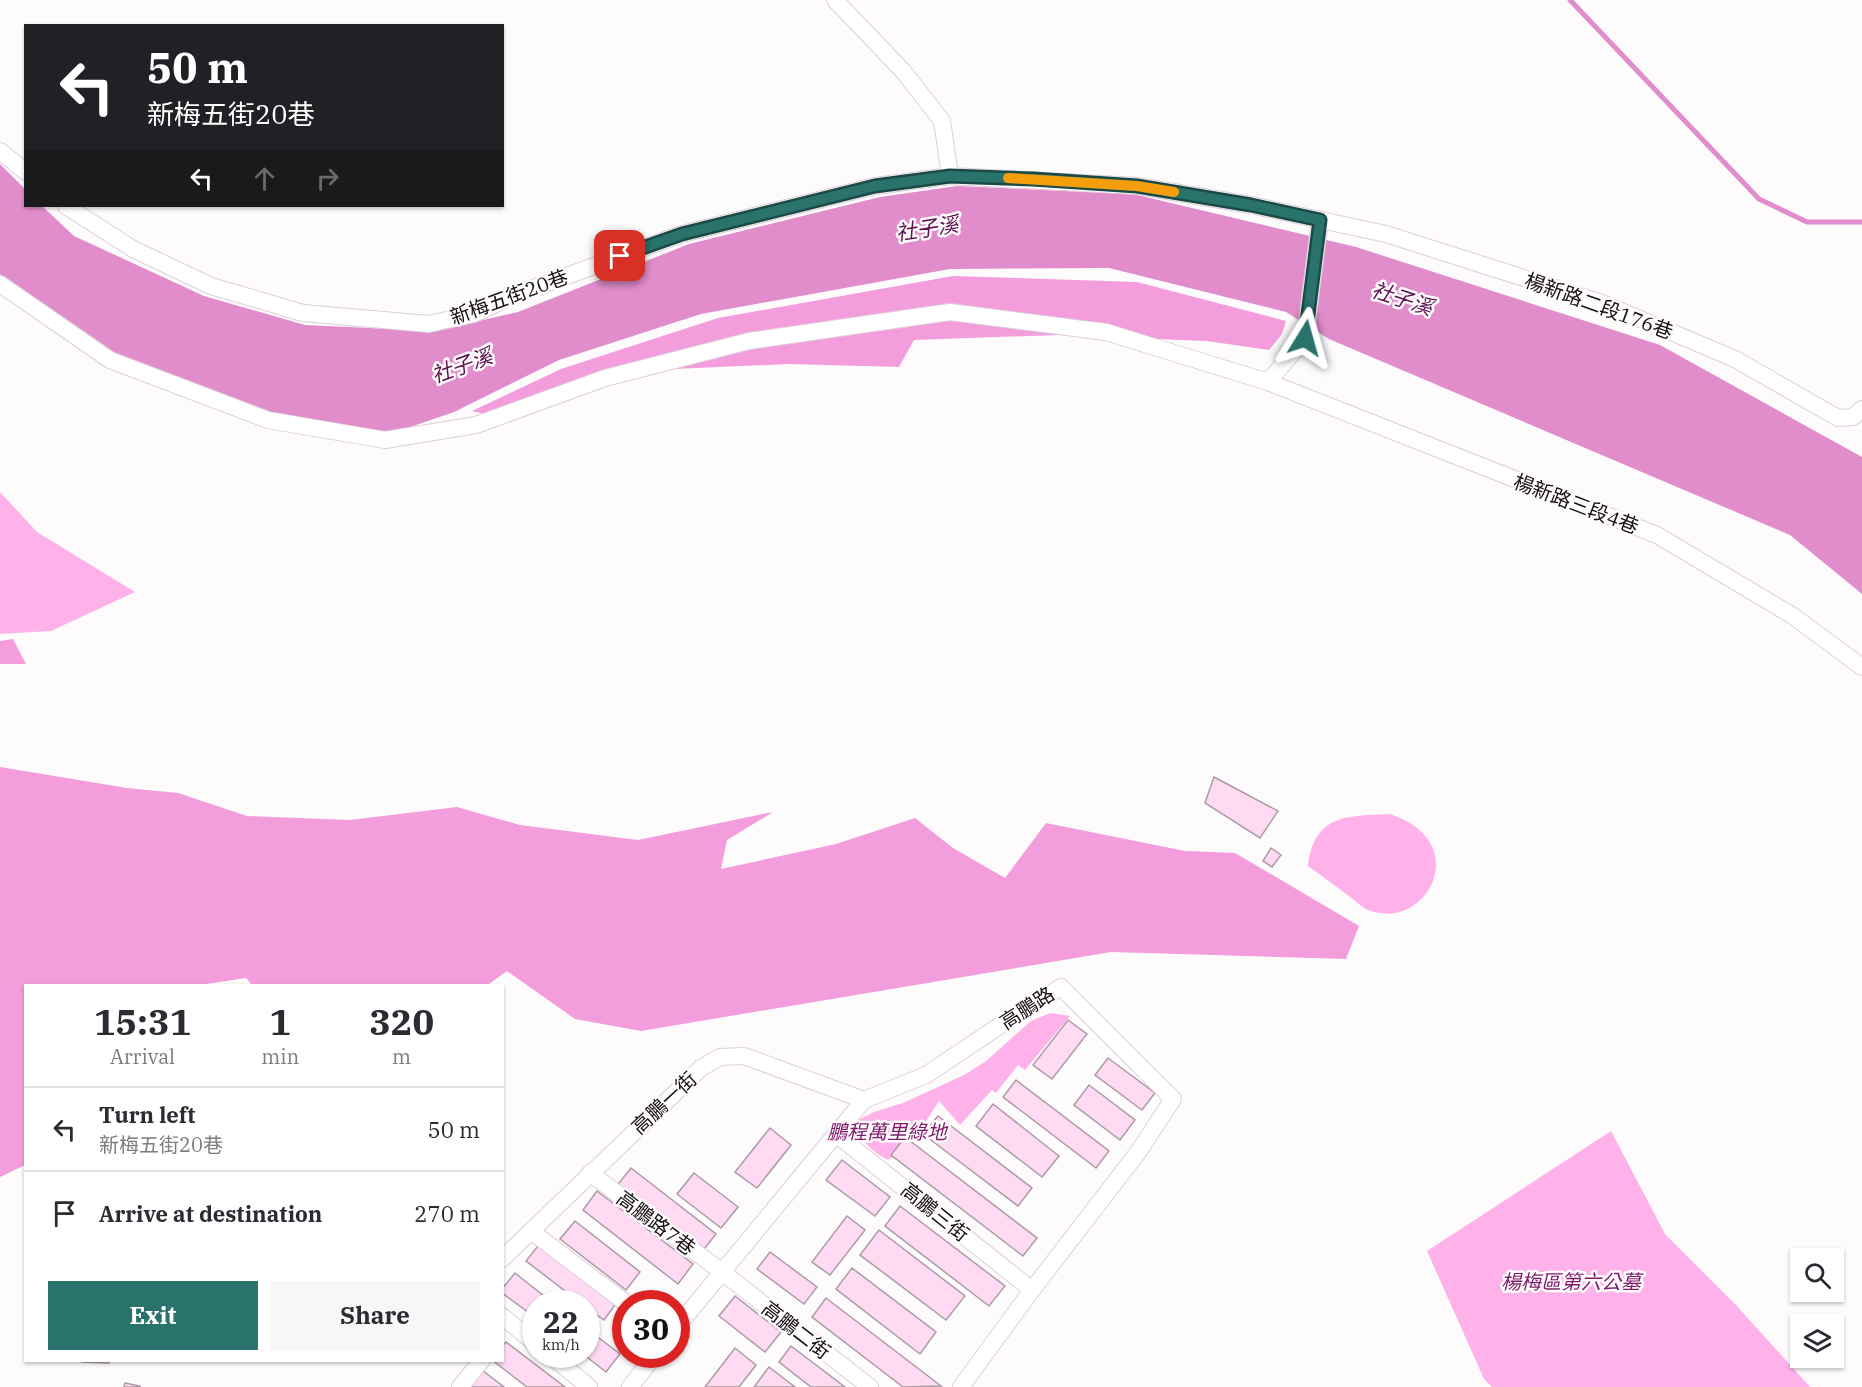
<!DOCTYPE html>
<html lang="en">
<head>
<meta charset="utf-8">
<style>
	body { margin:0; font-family:"IBM Plex Serif","Noto Sans TC",serif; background:#f7f7f7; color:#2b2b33; height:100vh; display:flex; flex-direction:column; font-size:22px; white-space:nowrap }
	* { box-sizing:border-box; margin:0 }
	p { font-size:20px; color:#7c7c81 }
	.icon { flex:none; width:33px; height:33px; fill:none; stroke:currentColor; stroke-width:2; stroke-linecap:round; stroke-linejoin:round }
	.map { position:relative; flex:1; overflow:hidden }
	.panel { position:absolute; left:24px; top:984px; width:480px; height:378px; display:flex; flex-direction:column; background:#fff; border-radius:0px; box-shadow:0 2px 4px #0004 }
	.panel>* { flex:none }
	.banner { position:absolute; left:24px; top:24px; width:480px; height:183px; border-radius:0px; box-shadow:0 2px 4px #0004; background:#202124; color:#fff; overflow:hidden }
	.controls { position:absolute; left:1790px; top:1248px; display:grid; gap:12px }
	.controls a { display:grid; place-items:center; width:54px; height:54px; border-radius:0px; background:#fff; box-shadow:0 2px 4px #0004; font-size:30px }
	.speed { position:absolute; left:522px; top:1290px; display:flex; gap:12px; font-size:30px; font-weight:700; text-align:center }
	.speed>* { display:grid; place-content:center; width:78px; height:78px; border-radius:50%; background:#fff; box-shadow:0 2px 4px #0004; line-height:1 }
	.speed small { font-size:15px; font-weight:400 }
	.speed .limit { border:9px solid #d22; background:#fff; color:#111 }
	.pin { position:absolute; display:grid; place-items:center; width:51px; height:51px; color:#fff; margin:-26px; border-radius:12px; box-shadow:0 3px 9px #0006 }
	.me { position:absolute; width:66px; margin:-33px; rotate:8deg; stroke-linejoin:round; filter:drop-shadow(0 0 4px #0008) }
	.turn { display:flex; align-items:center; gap:21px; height:126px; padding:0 24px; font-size:27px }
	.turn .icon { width:78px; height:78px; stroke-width:2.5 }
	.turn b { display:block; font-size:42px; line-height:51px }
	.lanes { display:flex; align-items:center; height:57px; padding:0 24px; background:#0003; justify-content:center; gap:30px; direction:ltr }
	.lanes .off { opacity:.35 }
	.eta { display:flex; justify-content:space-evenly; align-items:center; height:102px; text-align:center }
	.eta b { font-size:36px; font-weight:800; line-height:42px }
	.cta { display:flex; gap:12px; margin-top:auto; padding:12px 24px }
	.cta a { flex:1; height:69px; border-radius:0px; background:#2a726c; color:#fff; font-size:24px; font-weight:800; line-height:69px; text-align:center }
	.cta a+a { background:#f7f7f7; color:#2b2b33 }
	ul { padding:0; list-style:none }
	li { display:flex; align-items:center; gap:18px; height:84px; padding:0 24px; border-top:2px solid #e1e1e2 }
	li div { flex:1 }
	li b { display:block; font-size:22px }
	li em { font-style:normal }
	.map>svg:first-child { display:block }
	.green { fill:#feb2e9 }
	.forest { fill:#f39ddd }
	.water { fill:#e18dcb }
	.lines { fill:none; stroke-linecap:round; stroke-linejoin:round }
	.stream { stroke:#e18dcb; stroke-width:5 }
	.building { fill:#fedaf3; stroke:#aa9ba5; stroke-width:1.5 }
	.street-casing { stroke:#deced9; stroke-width:18 }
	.street { stroke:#fff; stroke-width:16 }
	.route-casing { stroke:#1b4a46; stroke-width:15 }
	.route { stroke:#2a726c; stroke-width:10 }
	.slow { stroke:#f59e0b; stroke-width:10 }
	.labels { text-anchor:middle; stroke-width:5; stroke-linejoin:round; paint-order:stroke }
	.street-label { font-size:20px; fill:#140f13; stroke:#fefbfd }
	.park-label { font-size:20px; font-style:italic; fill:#7e1a6b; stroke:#fefbfd }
	.water-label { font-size:21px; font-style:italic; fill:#5d124f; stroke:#fefbfd }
</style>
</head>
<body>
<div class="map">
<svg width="1862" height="1387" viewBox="0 0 1862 1387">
	<rect width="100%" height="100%" fill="#fefbfd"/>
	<g class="green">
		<path d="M 0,492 L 37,532 L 135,592 L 51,631 L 0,634 Z"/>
		<path d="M 1390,814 C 1475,842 1427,933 1368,910 C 1361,907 1355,900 1349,896 C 1335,886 1322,876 1308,866 C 1314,814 1347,816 1390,814 Z"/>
		<path d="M 1050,1013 L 1070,1016 L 1025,1070 L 1018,1065 L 996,1093 L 992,1090 L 960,1125 L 939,1101 L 912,1143 L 888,1160 C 868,1149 863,1143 856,1121 L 874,1112 L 903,1103 L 966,1074 L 986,1061 L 1031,1021 Z"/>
		<path d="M 1611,1131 L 1665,1234 L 1735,1304 L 1810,1387 L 1492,1387 L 1484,1379 L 1427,1251 Z"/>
	</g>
	<g class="forest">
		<path d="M 953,276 L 1137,282 L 1286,321 L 1282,334 L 1269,350 L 1207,341 L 1057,335 L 914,340 L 899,367 L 789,364 L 606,372 L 488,415 L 472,411 L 561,369 L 718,318 Z"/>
		<path d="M 13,639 L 26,664 L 0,664 L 0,641 Z"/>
		<path d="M 0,767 L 127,788 L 178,793 L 247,816 L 350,820 L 457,807 L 520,825 L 638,840 L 773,812 L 727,840 L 721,869 L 836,844 L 915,818 L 953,848 L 1005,878 L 1046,823 L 1185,851 L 1235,853 L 1359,926 L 1346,959 L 1111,952 L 641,1031 L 575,1019 L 507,971 L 486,986 L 253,986 L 246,978 L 193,986 L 26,986 L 25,1165 L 0,1177 Z"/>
	</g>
	<path class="water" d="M 0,164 L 25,189 L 26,206 L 42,206 L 74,236 L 204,296 L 305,325 L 436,331 L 518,312 L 689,244 L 880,197 L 957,186 L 1133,194 L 1356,247 L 1660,345 L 1862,457 L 1862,594 L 1790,535 L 1329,339 L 1286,312 L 1109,268 L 950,269 L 701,314 L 559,360 L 454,412 L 384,436 L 266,414 L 114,356 L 0,274 Z"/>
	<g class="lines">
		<path class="stream" d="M 1570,0 L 1759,199 L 1807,222 L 1862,222"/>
	</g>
	<g class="building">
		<path d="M 1214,777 L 1278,811 L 1260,838 L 1205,803 Z"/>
		<path d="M 1271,848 L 1281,855 L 1272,867 L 1263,861 Z"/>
		<path d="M 1068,1020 L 1087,1034 L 1052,1079 L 1033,1065 Z"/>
		<path d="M 1108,1058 L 1155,1093 L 1142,1110 L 1095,1075 Z"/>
		<path d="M 1016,1080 L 1109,1151 L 1096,1168 L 1003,1097 Z"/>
		<path d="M 1089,1085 L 1135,1120 L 1120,1140 L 1074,1105 Z"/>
		<path d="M 993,1104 L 1059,1156 L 1042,1177 L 976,1126 Z"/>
		<path d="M 938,1116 L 1032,1188 L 1018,1206 L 923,1134 Z"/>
		<path d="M 770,1128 L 791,1145 L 757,1188 L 735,1172 Z"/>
		<path d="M 905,1137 L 1037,1238 L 1023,1256 L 891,1155 Z"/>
		<path d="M 842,1160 L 890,1197 L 875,1216 L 826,1180 Z"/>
		<path d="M 631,1168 L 716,1234 L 701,1253 L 615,1188 Z"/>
		<path d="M 694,1173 L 738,1207 L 721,1228 L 677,1194 Z"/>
		<path d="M 597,1191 L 693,1264 L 678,1284 L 583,1210 Z"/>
		<path d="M 900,1206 L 1005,1286 L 989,1306 L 885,1226 Z"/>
		<path d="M 847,1216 L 865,1230 L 830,1275 L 812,1262 Z"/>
		<path d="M 575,1221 L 640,1272 L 626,1290 L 560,1239 Z"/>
		<path d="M 879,1230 L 965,1296 L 946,1320 L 860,1255 Z"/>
		<path d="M 541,1242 L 618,1301 L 604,1320 L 586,1307 L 586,1304 L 582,1304 L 526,1261 Z"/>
		<path d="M 770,1252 L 817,1287 L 804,1304 L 757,1269 Z"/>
		<path d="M 852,1268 L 936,1332 L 920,1354 L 836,1289 Z"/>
		<path d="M 515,1273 L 554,1304 L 536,1304 L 536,1318 L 502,1293 L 502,1289 Z"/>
		<path d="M 735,1296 L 781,1332 L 765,1352 L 719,1316 Z"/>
		<path d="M 826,1298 L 941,1386 L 903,1387 L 812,1317 Z"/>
		<path d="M 586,1328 L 620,1354 L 606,1372 L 583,1354 L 586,1354 Z"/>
		<path d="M 506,1342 L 565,1387 L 527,1387 L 492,1360 L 502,1360 L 502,1346 Z"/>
		<path d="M 791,1346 L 845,1387 L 811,1387 L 779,1362 Z"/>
		<path d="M 735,1348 L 756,1365 L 739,1387 L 705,1387 Z"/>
		<path d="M 81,1360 L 109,1360 L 109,1363 L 82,1362 Z"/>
		<path d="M 769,1367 L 795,1387 L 754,1387 Z"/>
		<path d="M 482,1370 L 504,1387 L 469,1387 Z"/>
		<path d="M 125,1383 L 140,1386 L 140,1387 L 124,1387 Z"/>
	</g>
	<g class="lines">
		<g class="street-casing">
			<g id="street">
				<path d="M 835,0 L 903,71 L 942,121 L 950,176"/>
				<path d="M 0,151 L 26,172"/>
				<path d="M 66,206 L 133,249 L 211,286 L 303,313 L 429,324 L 474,314 L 517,294 L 682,234 L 875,186 L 950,176 L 1137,186 L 1251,205 L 1386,234 L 1602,303 L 1735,359 L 1838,418 L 1853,417 L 1862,409"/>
				<path d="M 0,284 L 110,360 L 268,420 L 385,440 L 476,425 L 605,378 L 749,341 L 950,312 L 1106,332 L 1268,382 L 1657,535 L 1793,616 L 1862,667"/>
				<path d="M 1268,382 L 1305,338 L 1320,220"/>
				<path d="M 837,1135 L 1032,1290"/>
				<path d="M 590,1173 L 722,1272 L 870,1387"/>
				<path d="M 531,1231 L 627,1304"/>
				<path d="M 502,1259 L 701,1068 L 720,1057 L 744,1056 L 864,1100"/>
				<path d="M 502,1316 L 536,1344"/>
				<path d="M 676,1328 L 864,1100 L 926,1075 L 1026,1008 L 1061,987 L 1173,1099 L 1139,1151 L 1032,1290 L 961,1387"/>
				<path d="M 549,1354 L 589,1387"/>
				<path d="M 460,1387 L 482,1360"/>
				<path d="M 630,1387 L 656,1354"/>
			</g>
		</g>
		<use href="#street" class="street"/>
	</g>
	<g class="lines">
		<g class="route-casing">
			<path id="route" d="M 620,256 L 682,234 L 875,186 L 950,176 L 1033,179 L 1137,186 L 1251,205 L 1320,220 L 1305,338"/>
		</g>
		<use href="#route" class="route"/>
		<path class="slow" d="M 1008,178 L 1137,186 L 1174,192"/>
	</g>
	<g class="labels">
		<g class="street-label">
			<text transform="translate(509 297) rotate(-20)" y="7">新梅五街20巷</text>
			<text transform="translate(1599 306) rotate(20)" y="7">楊新路二段176巷</text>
			<text transform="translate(1576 504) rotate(21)" y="7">楊新路三段4巷</text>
			<text transform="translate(1027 1008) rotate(-33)" y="7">高鵬路</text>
			<text transform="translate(664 1103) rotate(-43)" y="7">高鵬一街</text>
			<text transform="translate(935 1212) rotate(39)" y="7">高鵬三街</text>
			<text transform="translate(656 1223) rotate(37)" y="7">高鵬路7巷</text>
			<text transform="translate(796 1330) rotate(38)" y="7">高鵬二街</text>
		</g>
		<g class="park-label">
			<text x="887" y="1139">鵬程萬里綠地</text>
			<text x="1571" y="1289">楊梅區第六公墓</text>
		</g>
		<g class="water-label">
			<text transform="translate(927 229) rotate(-9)" y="7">社子溪</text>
			<text transform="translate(1402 299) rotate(18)" y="7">社子溪</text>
			<text transform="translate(462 366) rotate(-20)" y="7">社子溪</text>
		</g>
	</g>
</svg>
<div class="controls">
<a><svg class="icon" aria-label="search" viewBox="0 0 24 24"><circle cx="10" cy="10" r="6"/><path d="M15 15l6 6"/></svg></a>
<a><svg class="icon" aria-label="layers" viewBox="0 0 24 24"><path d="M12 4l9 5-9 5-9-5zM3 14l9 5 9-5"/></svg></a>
</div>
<div class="speed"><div>22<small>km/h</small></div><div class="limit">30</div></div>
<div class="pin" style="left:620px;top:256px;background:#d93025"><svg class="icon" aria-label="arrive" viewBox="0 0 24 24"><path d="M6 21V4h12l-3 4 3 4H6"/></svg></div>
<svg class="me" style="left:1305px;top:338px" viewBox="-20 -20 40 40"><path d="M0-17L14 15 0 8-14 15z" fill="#2a726c" stroke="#fff" stroke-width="4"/></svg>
<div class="banner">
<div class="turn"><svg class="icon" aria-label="left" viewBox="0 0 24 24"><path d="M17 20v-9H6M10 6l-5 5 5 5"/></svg><div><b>50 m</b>新梅五街20巷</div></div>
<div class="lanes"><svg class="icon" aria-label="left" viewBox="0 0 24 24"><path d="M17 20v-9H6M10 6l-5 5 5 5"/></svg><svg class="icon off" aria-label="ahead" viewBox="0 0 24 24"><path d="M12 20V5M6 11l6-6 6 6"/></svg><svg class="icon off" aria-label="right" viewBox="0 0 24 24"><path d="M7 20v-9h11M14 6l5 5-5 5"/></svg></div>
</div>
<section class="panel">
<div class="eta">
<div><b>15:31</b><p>Arrival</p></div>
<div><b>1</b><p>min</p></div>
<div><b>320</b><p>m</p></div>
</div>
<ul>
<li><svg class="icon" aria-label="left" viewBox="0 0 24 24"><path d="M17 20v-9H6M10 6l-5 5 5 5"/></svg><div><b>Turn left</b><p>新梅五街20巷</p></div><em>50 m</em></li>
<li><svg class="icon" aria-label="arrive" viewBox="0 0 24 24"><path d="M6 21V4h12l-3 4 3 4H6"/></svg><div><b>Arrive at destination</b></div><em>270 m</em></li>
</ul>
<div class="cta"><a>Exit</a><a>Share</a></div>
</section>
</div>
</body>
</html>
